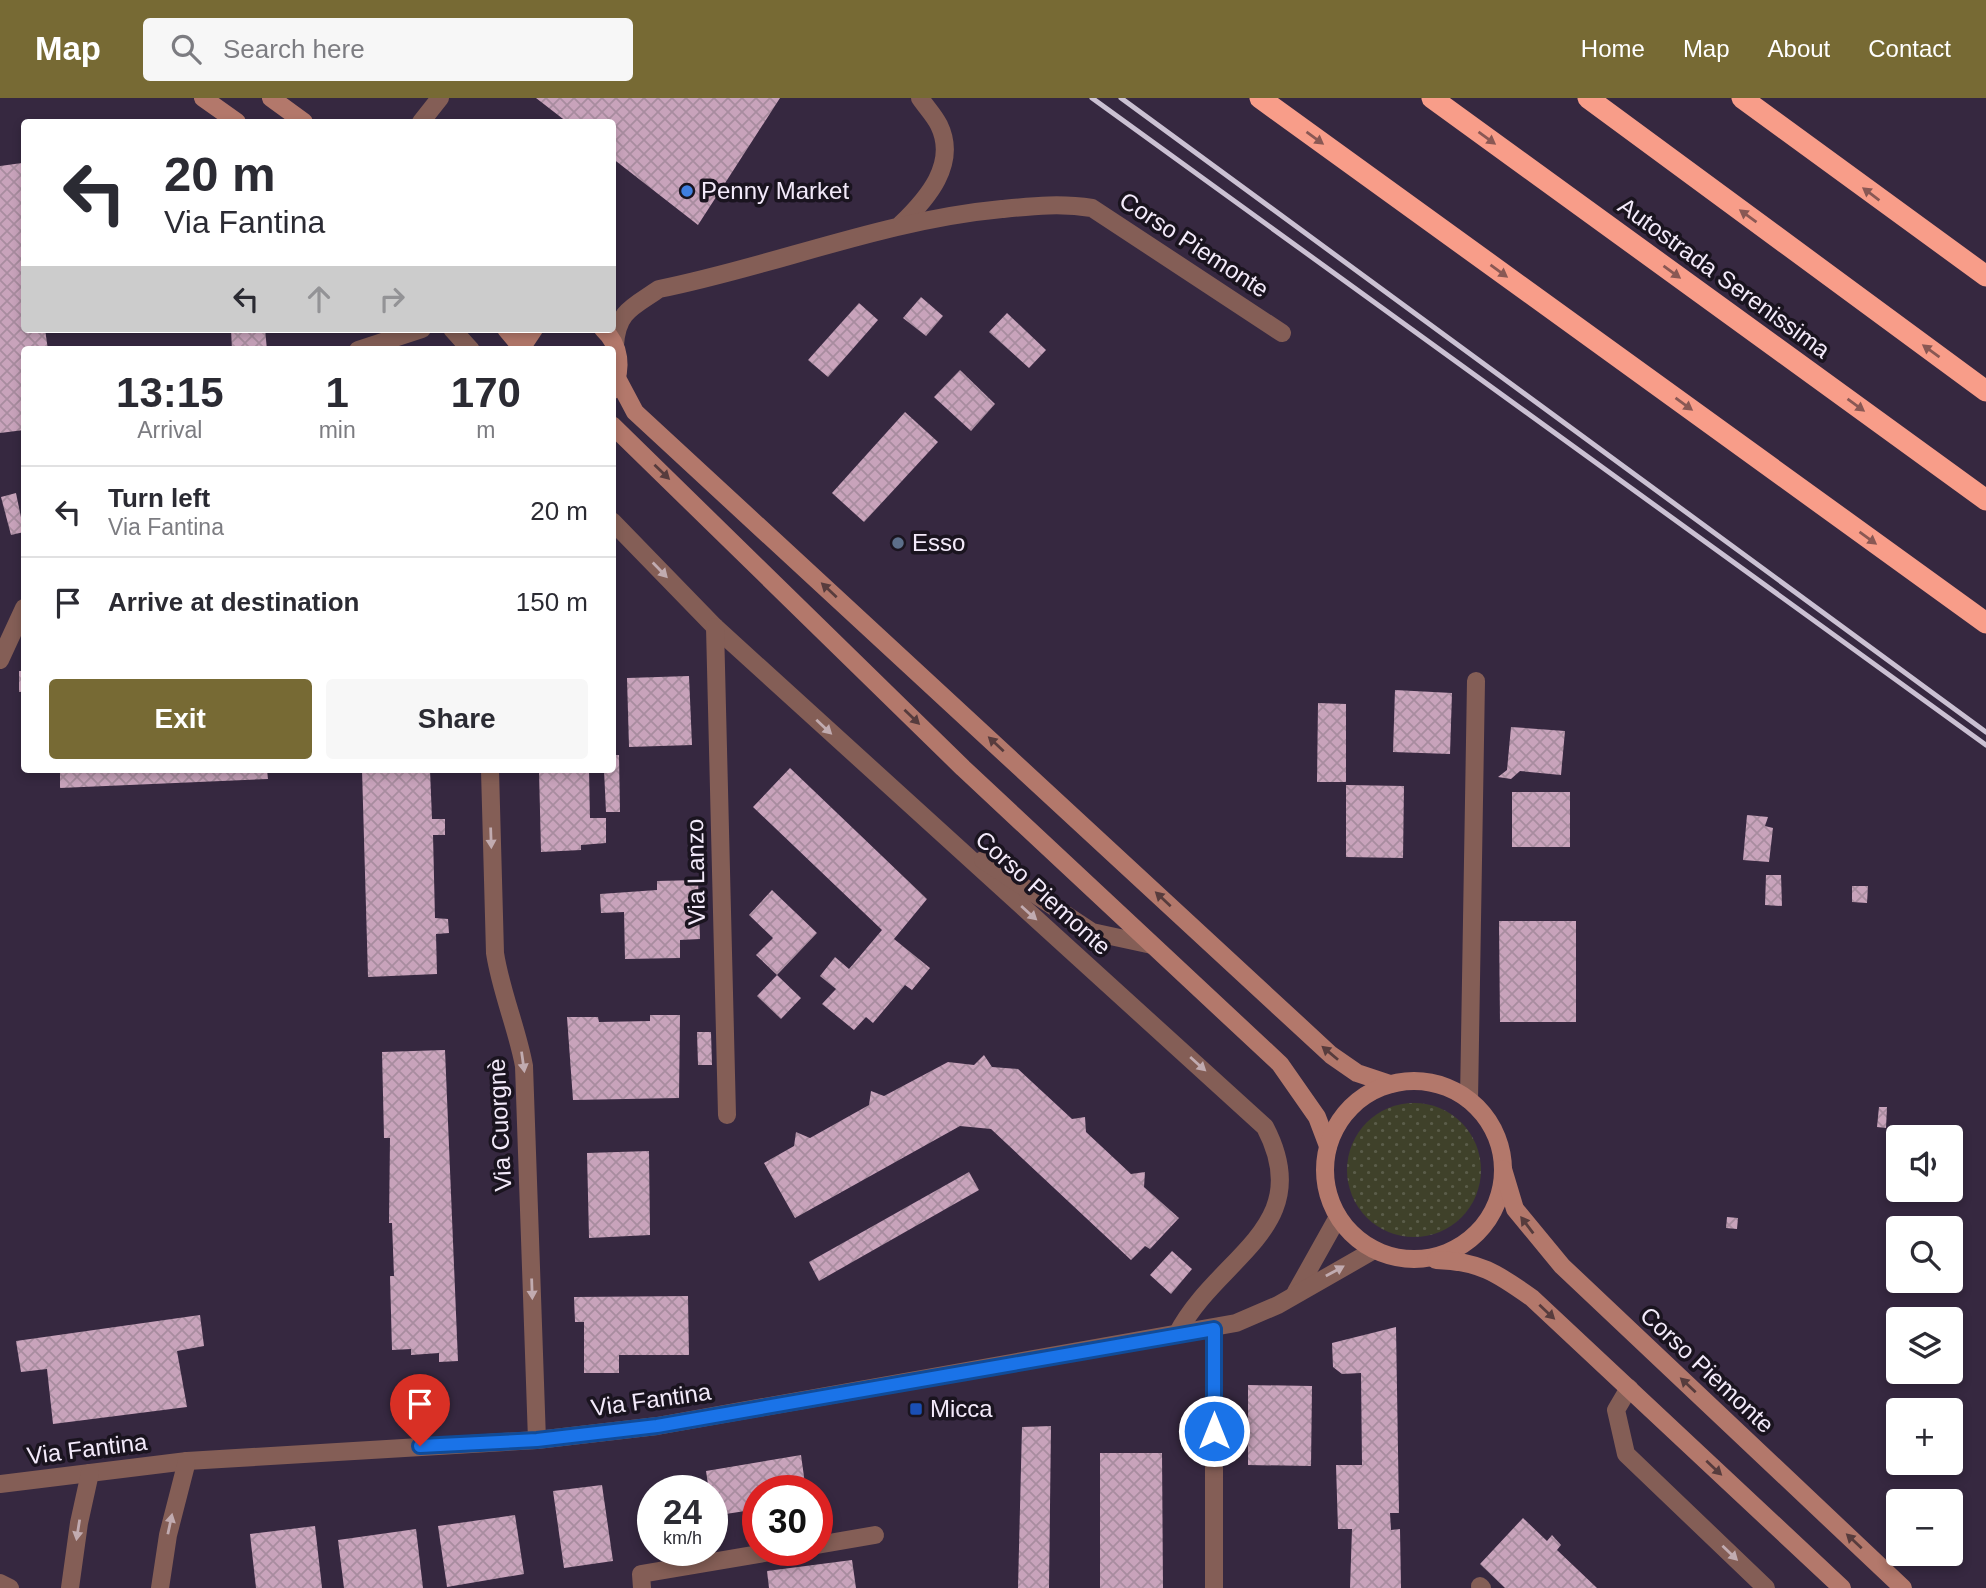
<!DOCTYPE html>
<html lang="en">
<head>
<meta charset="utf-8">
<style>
	body { margin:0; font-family:Helvetica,sans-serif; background:#f7f7f7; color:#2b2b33; height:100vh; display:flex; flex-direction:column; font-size:26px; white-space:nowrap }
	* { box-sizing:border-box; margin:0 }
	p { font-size:23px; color:#7c7c81 }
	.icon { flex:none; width:38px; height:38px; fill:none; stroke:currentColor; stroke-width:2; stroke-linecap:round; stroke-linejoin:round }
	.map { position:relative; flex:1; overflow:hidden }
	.side { position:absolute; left:21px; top:248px; width:595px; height:427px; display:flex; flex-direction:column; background:#fff; border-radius:7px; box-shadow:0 4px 10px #0003 }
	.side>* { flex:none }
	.hud { position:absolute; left:21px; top:21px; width:595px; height:214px; border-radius:7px; box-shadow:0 4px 10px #0003; background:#fff; color:#2b2b33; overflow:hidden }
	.tools { position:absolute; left:1886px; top:1027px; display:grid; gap:14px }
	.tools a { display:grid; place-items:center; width:77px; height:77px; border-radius:7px; background:#fff; box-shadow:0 4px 10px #0003; font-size:35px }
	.speed { position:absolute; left:637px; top:1377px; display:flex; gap:14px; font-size:35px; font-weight:700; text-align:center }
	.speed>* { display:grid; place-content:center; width:91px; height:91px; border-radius:50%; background:#fff; box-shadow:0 4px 10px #0003; line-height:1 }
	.speed small { font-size:18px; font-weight:400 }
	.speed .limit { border:10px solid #d22; background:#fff; color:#111 }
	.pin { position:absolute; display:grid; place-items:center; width:60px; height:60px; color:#fff; margin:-72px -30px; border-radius:50% 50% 50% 0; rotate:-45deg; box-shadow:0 0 7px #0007 }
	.pin .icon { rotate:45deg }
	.me { position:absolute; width:77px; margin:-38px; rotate:0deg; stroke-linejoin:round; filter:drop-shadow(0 0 5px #0008) }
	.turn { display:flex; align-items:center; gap:24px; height:147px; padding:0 28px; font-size:32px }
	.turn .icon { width:91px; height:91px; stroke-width:2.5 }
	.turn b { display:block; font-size:49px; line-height:60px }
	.lanes { display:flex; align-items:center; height:66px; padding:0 28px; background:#0003; justify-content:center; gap:35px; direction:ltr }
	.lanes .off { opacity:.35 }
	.eta { display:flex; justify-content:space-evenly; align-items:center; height:119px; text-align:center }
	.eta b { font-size:42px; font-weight:700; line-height:49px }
	.cta { display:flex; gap:14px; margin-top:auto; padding:14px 28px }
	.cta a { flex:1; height:80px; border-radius:7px; background:#776a34; color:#fff; font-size:28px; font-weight:700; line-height:80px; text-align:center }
	.cta a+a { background:#f7f7f7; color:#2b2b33 }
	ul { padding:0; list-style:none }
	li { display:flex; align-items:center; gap:21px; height:91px; padding:0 28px; border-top:2px solid #e1e1e2 }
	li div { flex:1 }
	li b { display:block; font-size:26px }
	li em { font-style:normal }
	header { display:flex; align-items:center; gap:42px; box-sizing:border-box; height:98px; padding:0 35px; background:#776a34; color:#fff }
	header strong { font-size:33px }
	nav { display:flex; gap:38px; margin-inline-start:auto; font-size:24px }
	.search { width:490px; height:63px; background:#f7f7f7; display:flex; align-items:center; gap:18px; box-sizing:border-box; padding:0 24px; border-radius:7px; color:#7c7c81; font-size:26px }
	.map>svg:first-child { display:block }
	.grass { fill:url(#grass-dots) }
	.building { fill:url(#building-cross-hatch) }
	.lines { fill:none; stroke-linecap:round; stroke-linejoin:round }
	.lane { stroke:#845e56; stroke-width:18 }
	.street { stroke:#845e56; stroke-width:18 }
	.secondary { stroke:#b3786b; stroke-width:18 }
	.highway { stroke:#f89d89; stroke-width:21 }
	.rail { stroke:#cbc1d3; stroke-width:5 }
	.oneway { fill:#895854 }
	.oneway2 { fill:#573c3d }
	.oneway3 { fill:#c1abb0 }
	.route-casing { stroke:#114b97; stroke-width:18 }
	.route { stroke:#1a73e8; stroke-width:12 }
	.shop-dot { fill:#3f7fe0; stroke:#1a141f; stroke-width:2.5 }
	.service-dot { fill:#5c6f8a; stroke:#1a141f; stroke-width:2.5 }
	.transit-dot { fill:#1a4fb4; stroke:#1a141f; stroke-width:2.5 }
	.labels { text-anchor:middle; stroke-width:7; stroke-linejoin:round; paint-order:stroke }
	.poi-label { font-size:24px; fill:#f3eafa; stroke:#1a141f; text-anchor:start }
	.street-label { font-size:24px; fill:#f3eafa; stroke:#1a141f }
</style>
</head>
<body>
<header>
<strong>Map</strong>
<div class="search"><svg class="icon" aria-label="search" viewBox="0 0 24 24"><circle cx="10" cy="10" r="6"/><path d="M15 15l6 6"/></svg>Search here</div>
<nav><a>Home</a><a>Map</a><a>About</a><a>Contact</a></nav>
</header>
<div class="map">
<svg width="1986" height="1490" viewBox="0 0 1986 1490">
	<defs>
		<pattern id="grass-dots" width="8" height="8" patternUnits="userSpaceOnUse" patternTransform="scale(1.75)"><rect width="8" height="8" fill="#3f412a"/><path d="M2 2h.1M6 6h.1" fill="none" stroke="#5b5d4a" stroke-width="1.8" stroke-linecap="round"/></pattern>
		<pattern id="building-cross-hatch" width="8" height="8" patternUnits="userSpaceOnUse" patternTransform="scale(1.75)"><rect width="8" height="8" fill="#c8a3bb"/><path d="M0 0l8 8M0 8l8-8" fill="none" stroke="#a88c9f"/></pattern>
	</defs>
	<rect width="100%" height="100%" fill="#362840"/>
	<circle class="grass" cx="1414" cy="1072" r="67"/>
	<g class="building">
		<path d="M 536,0 L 780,0 L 698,127 L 612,60 L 612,24 L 567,24 Z"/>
		<path d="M 22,65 L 24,231 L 45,231 L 48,252 L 24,252 L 24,332 L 0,335 L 0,68 Z"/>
		<path d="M 921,199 L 943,218 L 926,238 L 903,220 Z"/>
		<path d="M 859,205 L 878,222 L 828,279 L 808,262 Z"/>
		<path d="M 1007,215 L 1046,252 L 1029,270 L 989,234 Z"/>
		<path d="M 231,231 L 265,231 L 267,252 L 232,252 Z"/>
		<path d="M 960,272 L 995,306 L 971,333 L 934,299 Z"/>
		<path d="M 905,314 L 938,344 L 864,424 L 832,395 Z"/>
		<path d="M 16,395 L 24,434 L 11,437 L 1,399 Z"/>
		<rect x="19" y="573" width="5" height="21"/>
		<path d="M 689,578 L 692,647 L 629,649 L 627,580 Z"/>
		<path d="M 1395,592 L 1452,595 L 1450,656 L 1393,654 Z"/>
		<path d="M 1318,605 L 1346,606 L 1346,684 L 1317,684 Z"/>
		<path d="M 1511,629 L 1565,633 L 1561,677 L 1520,673 L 1511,681 L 1498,679 L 1507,672 Z"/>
		<path d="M 612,657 L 619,657 L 620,714 L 606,714 L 604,672 L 612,672 Z"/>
		<path d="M 790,670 L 927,801 L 894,841 L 930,870 L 912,892 L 905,887 L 873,925 L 866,919 L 854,932 L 822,906 L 836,891 L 820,878 L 835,859 L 849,871 L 882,832 L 753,709 Z"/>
		<path d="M 60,672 L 267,672 L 268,681 L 60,690 Z"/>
		<path d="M 362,672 L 430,672 L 432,721 L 445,721 L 445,737 L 433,737 L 435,820 L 448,821 L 449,835 L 436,836 L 437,876 L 368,879 Z"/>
		<path d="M 539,672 L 589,672 L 590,720 L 606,720 L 606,745 L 581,747 L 581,752 L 541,754 Z"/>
		<path d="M 1346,687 L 1404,688 L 1403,760 L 1346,759 Z"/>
		<rect x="1512" y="694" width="58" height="55"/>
		<path d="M 1747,717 L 1768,719 L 1765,728 L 1773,730 L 1769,764 L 1743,762 Z"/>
		<path d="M 1766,777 L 1781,777 L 1782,808 L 1765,807 Z"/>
		<path d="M 698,782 L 700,841 L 680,842 L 680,860 L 625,861 L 624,814 L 601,815 L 600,796 L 657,792 L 657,783 Z"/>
		<path d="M 1852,788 L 1868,788 L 1867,805 L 1852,804 Z"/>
		<path d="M 772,792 L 817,835 L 777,877 L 756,857 L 773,840 L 749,817 Z"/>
		<path d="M 1499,823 L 1576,823 L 1576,924 L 1500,924 Z"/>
		<path d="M 777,877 L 801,900 L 781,921 L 757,898 Z"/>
		<path d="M 650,917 L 680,917 L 679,1000 L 573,1002 L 567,919 L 598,919 L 599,924 L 650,923 Z"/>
		<path d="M 697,934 L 711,934 L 712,967 L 698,967 Z"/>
		<path d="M 445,952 L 458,1263 L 439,1264 L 439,1255 L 411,1257 L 411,1251 L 392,1252 L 390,1178 L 394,1178 L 392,1125 L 389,1125 L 390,1040 L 384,1040 L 382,954 Z"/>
		<path d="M 984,957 L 992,969 L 1018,971 L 1072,1021 L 1085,1019 L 1086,1034 L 1131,1076 L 1145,1074 L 1144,1089 L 1179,1120 L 1150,1151 L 1145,1148 L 1131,1162 L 991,1031 L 960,1028 L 795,1120 L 764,1065 L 794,1048 L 796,1034 L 810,1040 L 869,1007 L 871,993 L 884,998 L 948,964 L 974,967 Z"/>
		<path d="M 1879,1009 L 1887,1009 L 1886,1030 L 1877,1029 Z"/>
		<path d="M 649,1053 L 650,1137 L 589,1140 L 587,1055 Z"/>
		<path d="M 969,1074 L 979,1092 L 819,1183 L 809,1164 Z"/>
		<path d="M 1727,1119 L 1738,1120 L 1737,1131 L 1726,1130 Z"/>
		<path d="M 1172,1153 L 1192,1171 L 1171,1196 L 1150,1177 Z"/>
		<path d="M 688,1198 L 689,1257 L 619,1257 L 619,1275 L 584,1275 L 584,1224 L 575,1224 L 574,1199 Z"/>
		<path d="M 200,1217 L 204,1248 L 177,1253 L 187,1309 L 53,1326 L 47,1271 L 21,1274 L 16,1243 Z"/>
		<path d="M 1396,1229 L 1399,1415 L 1390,1415 L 1391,1432 L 1400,1431 L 1401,1490 L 1350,1490 L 1352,1431 L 1338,1431 L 1336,1367 L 1362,1367 L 1361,1275 L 1342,1276 L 1333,1269 L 1332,1245 Z"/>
		<path d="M 1904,1274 L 1932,1274 L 1929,1282 Z"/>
		<path d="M 1248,1287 L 1312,1288 L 1311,1368 L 1248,1367 Z"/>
		<path d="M 1051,1328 L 1049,1490 L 1018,1490 L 1022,1329 Z"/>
		<path d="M 1100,1355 L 1162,1355 L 1163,1490 L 1100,1490 Z"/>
		<path d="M 801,1357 L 806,1393 L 758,1393 L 758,1411 L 713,1418 L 712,1393 L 709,1393 L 706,1373 Z"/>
		<path d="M 602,1387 L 613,1463 L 564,1470 L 553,1393 Z"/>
		<path d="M 515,1417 L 524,1476 L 447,1489 L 438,1428 Z"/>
		<path d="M 1523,1420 L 1547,1443 L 1552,1437 L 1561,1447 L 1557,1452 L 1597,1490 L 1505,1490 L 1480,1466 Z"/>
		<path d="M 315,1428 L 322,1490 L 256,1490 L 250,1436 Z"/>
		<path d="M 416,1431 L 423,1490 L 344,1490 L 338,1442 Z"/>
		<path d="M 852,1462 L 856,1490 L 769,1490 L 767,1473 Z"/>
	</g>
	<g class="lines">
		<g class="lane">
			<path d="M 421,24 L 440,0"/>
			<path d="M 901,126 C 927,101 958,66 939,27 C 934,17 926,9 920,0"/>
			<path d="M 1480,1488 L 1482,1490"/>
		</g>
		<g class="street">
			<path d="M 452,231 L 471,252"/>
			<path d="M 615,247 C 617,213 633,209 659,191 C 774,168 884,122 1002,111 C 1033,108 1061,105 1092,110 L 1282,235"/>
			<path d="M 358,252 L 422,231"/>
			<path d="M 612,423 L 715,529 L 1265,1029 C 1318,1130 1217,1158 1177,1236"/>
			<path d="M 715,529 L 727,1017"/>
			<path d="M 0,562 L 24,510"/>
			<path d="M 490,672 L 495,855 C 501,894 517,930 524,968 L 537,1342"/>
			<path d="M 983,762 L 1092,834 L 1152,847"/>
			<path d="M 1469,1002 L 1476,583"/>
			<path d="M 1296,1194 L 1338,1119"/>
			<path d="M 1214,1231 L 1214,1490"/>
			<path d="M 1629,1290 L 1616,1312 L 1626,1356 L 1766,1490"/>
			<path d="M 0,1386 L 187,1363 L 537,1342 L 657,1328 L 1236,1225 L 1278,1207 L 1374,1152"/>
			<path d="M 817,1447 L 875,1437"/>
			<path d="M 0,1485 L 10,1490"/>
			<path d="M 70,1490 L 79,1425 L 90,1375"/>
			<path d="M 160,1490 L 168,1437 L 187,1363"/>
			<path d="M 642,1490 L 641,1476 L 782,1452"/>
		</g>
		<g class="secondary">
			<path d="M 203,0 L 237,24"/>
			<path d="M 271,0 L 304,24"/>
			<path d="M 506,231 L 521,249"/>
			<path d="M 603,231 C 621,248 622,270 613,292"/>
			<path d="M 520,252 L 534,231"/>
			<path d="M 618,282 L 635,314 L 1331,957 L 1357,975 L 1390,986"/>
			<path d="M 612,327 L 963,670 L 1280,966 L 1317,1019 L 1328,1048"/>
			<circle cx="1414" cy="1072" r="89"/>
			<path d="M 1503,1071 L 1515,1111 L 1562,1168 L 1903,1490"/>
			<path d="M 1436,1162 C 1479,1163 1497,1175 1532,1200 L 1842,1490"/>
		</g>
		<g class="highway">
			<path d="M 1260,0 L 1986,525"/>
			<path d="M 1432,0 L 1986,402"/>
			<path d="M 1588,0 L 1986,293"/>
			<path d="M 1742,0 L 1986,178"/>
		</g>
		<g class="rail">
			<path d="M 1092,0 L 1986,647"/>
			<path d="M 1121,0 L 1986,634"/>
		</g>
	</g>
	<defs><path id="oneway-solid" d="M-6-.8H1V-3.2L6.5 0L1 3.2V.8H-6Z" transform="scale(1.75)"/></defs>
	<g class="oneway">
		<use href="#oneway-solid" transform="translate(1315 40) rotate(36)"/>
		<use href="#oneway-solid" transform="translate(1487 40) rotate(36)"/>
		<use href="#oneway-solid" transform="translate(1871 96) rotate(-143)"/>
		<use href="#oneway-solid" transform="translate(1748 118) rotate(-144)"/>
		<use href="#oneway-solid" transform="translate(1499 173) rotate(36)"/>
		<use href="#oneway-solid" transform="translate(1672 174) rotate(36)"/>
		<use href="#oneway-solid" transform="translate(1931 253) rotate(-144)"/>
		<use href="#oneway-solid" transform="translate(1684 306) rotate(36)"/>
		<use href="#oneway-solid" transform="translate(1856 307) rotate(36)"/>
		<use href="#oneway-solid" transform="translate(1868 440) rotate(36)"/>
	</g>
	<g class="oneway2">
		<use href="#oneway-solid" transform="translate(662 374) rotate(44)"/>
		<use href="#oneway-solid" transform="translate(829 492) rotate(-137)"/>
		<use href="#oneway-solid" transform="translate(912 619) rotate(44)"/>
		<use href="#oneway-solid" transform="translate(996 646) rotate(-137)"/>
		<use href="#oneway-solid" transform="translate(1163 801) rotate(-137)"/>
		<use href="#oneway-solid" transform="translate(1330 955) rotate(-140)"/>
		<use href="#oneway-solid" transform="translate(1527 1127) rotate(-127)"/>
		<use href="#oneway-solid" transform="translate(1547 1214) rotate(43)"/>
		<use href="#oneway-solid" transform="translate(1688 1287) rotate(-137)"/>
		<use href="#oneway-solid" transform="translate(1714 1370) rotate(43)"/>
		<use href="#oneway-solid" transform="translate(1854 1443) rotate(-137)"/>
	</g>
	<g class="oneway3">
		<use href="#oneway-solid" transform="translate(660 472) rotate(46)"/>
		<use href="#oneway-solid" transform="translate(824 629) rotate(43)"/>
		<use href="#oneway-solid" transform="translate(491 740) rotate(88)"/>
		<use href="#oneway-solid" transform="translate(1029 815) rotate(42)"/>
		<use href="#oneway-solid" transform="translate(523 964) rotate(82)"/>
		<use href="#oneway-solid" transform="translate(1198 966) rotate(42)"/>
		<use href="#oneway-solid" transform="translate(1335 1173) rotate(-29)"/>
		<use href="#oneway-solid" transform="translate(532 1191) rotate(88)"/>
		<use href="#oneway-solid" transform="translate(170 1426) rotate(-78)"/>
		<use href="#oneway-solid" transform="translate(78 1432) rotate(99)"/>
		<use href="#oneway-solid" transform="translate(1730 1455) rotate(44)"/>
	</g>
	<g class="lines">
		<g class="route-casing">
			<path id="route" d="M 420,1348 L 537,1342 L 657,1328 L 1214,1231 L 1214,1333"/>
		</g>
		<use href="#route" class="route"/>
	</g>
	<circle class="shop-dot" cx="687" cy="93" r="7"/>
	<circle class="service-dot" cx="898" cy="445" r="7"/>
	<rect class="transit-dot" x="909" y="1304" width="14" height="14" rx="3.5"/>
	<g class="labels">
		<g class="poi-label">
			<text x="701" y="101">Penny Market</text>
			<text x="912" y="453">Esso</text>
			<text x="930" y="1319">Micca</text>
		</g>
		<g class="street-label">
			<text transform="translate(1194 147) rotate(33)" y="8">Corso Piemonte</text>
			<text transform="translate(1724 180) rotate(36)" y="8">Autostrada Serenissima</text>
			<text transform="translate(696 774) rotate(-91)" y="8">Via Lanzo</text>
			<text transform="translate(1043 795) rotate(42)" y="8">Corso Piemonte</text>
			<text transform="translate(500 1027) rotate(-93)" y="8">Via Cuorgnè</text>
			<text transform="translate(1707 1272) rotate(43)" y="8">Corso Piemonte</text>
			<text transform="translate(651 1302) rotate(-8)" y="8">Via Fantina</text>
			<text transform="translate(87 1351) rotate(-7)" y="8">Via Fantina</text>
		</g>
	</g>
</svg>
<div class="tools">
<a><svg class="icon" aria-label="sound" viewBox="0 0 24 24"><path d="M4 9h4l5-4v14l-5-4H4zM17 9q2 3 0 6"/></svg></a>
<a><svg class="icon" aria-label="search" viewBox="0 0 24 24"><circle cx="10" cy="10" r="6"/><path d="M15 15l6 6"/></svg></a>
<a><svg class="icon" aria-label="layers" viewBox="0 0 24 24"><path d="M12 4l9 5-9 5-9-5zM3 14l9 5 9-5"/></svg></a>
<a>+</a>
<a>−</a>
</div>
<div class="speed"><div>24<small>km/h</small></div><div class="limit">30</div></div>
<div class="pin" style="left:420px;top:1348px;background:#d93025"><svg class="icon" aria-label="arrive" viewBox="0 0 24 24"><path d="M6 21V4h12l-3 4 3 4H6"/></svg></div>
<svg class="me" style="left:1214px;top:1333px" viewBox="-20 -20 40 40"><circle r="17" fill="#1a73e8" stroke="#fff" stroke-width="3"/><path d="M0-11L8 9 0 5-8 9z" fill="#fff"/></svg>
<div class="hud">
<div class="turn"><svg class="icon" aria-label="left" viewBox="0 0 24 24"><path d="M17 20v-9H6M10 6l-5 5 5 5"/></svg><div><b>20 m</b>Via Fantina</div></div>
<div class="lanes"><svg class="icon" aria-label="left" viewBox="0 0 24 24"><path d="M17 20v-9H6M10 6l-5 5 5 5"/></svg><svg class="icon off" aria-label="ahead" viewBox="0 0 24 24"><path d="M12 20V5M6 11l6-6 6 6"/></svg><svg class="icon off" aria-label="right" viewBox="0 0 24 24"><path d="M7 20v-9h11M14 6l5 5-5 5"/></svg></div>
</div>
<section class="side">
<div class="eta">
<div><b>13:15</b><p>Arrival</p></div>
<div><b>1</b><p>min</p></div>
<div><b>170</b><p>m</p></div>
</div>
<ul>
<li><svg class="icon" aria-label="left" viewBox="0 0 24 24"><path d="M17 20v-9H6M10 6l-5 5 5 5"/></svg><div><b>Turn left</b><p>Via Fantina</p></div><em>20 m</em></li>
<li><svg class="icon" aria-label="arrive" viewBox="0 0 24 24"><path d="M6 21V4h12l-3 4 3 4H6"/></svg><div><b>Arrive at destination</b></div><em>150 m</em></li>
</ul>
<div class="cta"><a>Exit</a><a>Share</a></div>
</section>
</div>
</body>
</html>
